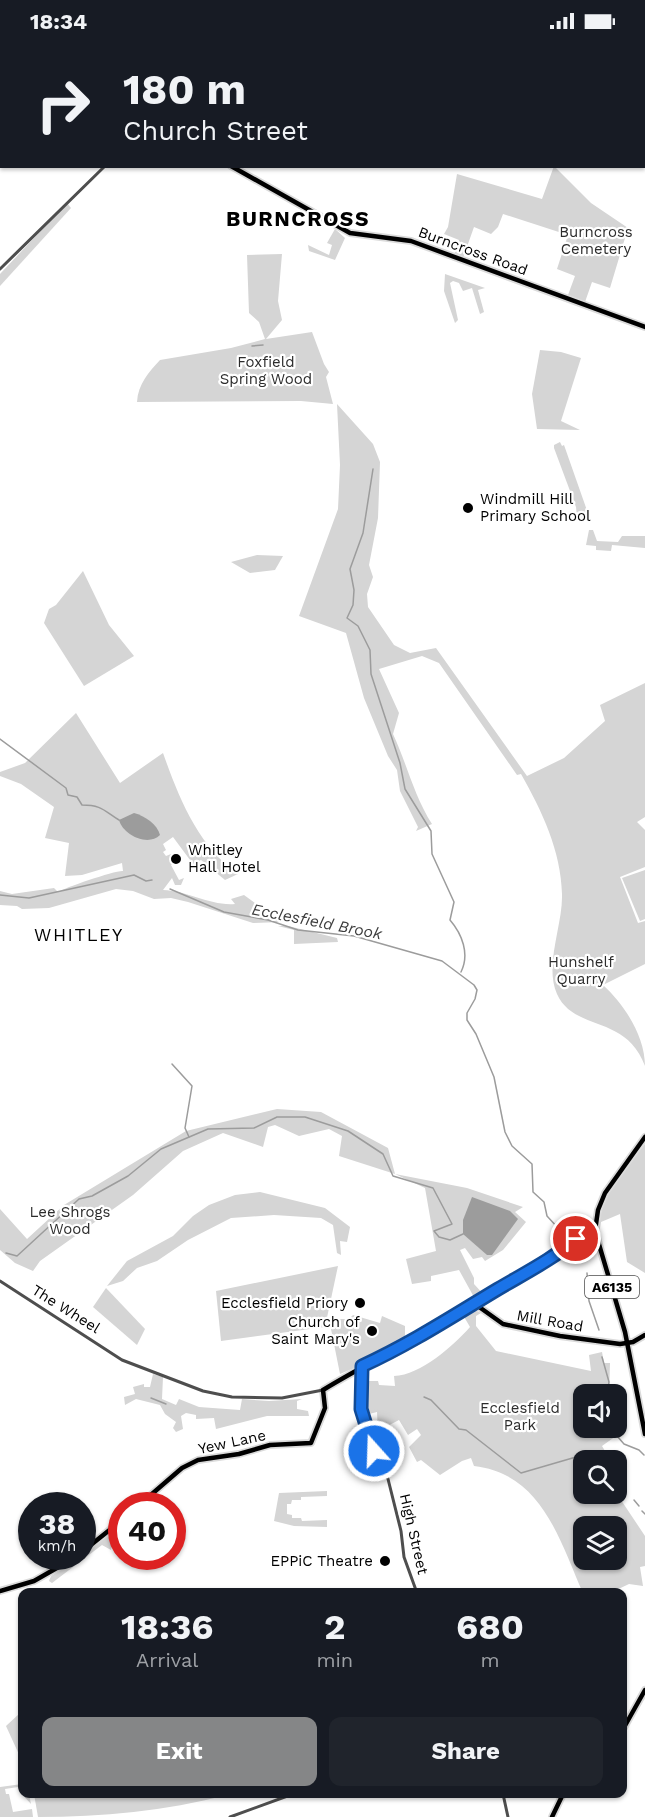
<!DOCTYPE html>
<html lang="en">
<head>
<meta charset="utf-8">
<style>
	body { margin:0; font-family:"Work Sans",sans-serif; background:#20242c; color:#f1f3f6; height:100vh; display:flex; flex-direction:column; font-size:22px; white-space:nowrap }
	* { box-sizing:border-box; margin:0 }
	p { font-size:20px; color:#9ea1a6 }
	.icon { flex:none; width:33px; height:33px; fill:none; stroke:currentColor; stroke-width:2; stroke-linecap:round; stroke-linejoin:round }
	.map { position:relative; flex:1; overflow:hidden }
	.sheet { position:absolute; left:18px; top:1546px; width:609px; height:210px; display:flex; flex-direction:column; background:#171b24; border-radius:12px; box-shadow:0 2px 4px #0004 }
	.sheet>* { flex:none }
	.hud { position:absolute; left:0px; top:0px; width:645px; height:126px; box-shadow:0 2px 4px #0004; background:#171b24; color:#f1f3f6; overflow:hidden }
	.fabs { position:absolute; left:573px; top:1342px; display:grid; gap:12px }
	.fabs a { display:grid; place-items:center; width:54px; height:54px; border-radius:12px; background:#171b24; box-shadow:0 2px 4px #0004; font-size:30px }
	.speed { position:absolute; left:18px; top:1450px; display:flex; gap:12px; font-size:30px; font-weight:700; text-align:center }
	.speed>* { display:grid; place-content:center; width:78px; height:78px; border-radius:50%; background:#171b24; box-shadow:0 2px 4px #0004; line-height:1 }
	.speed small { font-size:15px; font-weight:400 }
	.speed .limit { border:9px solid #d22; background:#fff; color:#111 }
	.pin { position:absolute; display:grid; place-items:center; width:51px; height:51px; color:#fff; margin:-26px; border:3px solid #fff; border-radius:50%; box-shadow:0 2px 6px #0007 }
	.me { position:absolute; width:66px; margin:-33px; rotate:340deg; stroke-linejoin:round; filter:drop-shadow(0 0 4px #0008) }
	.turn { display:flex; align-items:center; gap:21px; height:126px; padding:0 24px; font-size:27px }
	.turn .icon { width:78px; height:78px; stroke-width:2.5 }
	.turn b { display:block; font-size:42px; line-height:51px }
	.eta { display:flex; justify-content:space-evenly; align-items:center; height:102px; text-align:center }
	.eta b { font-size:36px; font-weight:700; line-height:42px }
	.action { display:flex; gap:12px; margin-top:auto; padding:12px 24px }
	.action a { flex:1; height:69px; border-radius:12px; background:#858687; color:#fff; font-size:24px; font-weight:700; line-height:69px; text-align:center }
	.action a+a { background:#20242c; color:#f1f3f6 }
	.status { display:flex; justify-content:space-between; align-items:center; height:42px; padding:0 30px; background:#171b24; direction:ltr }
	.status svg { height:16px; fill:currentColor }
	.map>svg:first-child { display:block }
	.green { fill:#d5d5d5; fill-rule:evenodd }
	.water { fill:#9c9c9c }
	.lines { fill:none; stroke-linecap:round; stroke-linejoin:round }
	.stream { stroke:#9c9c9c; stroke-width:1.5 }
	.major-casing { stroke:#dbdbdb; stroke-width:8 }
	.minor { stroke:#4e4e4e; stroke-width:3 }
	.major { stroke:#000; stroke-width:4.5 }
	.route-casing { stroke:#114b97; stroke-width:15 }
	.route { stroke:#1a73e8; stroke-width:10 }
	.poi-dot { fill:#000; stroke:#fff; stroke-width:2 }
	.labels { text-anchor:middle; stroke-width:4.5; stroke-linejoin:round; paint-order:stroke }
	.shield { fill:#fff; stroke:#4c4c4c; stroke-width:1.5 }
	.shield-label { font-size:14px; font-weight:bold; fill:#000 }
	.park-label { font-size:15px; fill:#2c2c2c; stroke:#fff }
	.street-label { font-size:15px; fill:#000; stroke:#fff }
	.poi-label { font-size:15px; fill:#000; stroke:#fff; text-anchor:end }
	.water-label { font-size:16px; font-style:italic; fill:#3d3d3d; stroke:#fff }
	.quarter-label { font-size:18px; letter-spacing:1.5px; fill:#000; stroke:#fff }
	.district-label { font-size:21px; font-weight:bold; letter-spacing:1.5px; fill:#000; stroke:#fff }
</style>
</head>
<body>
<div class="status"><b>18:34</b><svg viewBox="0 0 49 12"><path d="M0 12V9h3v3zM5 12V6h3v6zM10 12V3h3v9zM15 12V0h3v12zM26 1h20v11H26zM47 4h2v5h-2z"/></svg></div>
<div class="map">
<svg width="645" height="1775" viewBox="0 0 645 1775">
	<rect width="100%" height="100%" fill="#fff"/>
	<g class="green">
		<path d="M 554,124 L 591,161 L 628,186 L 610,246 L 592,240 L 585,260 L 568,253 L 575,234 L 557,227 L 568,193 L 503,172 L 498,185 L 491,192 L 474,185 L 463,216 L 454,213 L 459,198 L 444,192 L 448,185 L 457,132 L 542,157 Z"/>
		<path d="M 67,161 L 71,166 L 0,244 L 0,232 Z"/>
		<path d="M 335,187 L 345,196 L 335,218 L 309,209 L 308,203 L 329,213 L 332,203 L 327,201 Z"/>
		<path d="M 282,212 L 278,259 L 282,278 L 266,297 L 312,290 L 324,322 L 329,330 L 326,335 L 333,362 L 301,359 L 137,360 C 138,342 149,330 160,318 L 231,306 L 265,297 L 259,280 L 249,271 L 247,213 Z"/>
		<path d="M 445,232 L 485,246 L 478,248 L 484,270 L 480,272 L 472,246 L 463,249 L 459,241 L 453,239 L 450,241 L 458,278 L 455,281 L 444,249 Z"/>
		<path d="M 540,308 L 561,310 L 581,316 L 561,379 L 580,388 L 537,387 L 532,352 Z"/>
		<path d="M 337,362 L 373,402 L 380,420 L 378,476 L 369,523 L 373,535 L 367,552 L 368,565 L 394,603 L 410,611 L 436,606 L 527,734 L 564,716 L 605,679 L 600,663 L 645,641 L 645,775 L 637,780 L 645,788 L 645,825 L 620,835 L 638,881 L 645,879 L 645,922 L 603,943 C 624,962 645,994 645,1024 C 626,972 574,990 557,952 C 544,923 563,883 562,852 C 561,809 542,769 521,732 L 517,733 L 439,621 L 422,614 L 379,627 L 399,671 L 393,692 C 407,722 414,754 432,782 L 416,789 L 418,785 L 400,749 L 397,728 L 388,714 L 364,656 L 346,591 L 299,574 L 338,467 L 340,423 Z"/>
		<path d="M 560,400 L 562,404 L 564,403 L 590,477 L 577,475 L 576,465 L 554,406 L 554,403 Z"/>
		<path d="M 589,488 L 593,488 L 597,499 L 618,500 L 622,494 L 645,494 L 645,506 L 612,503 L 611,509 L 596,508 L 596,504 L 586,503 Z"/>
		<path d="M 257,513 L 283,514 L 275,528 L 250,531 L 231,520 Z"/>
		<path d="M 83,529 L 109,583 L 134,614 L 84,644 L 44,581 L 49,567 L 56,563 Z"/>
		<path d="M 76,671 L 120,741 L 163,711 C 179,756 198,804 238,832 L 225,838 L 201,818 L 193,822 L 173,795 L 163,802 L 166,808 L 163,810 L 166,814 L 171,812 L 175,820 L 171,823 L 179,838 L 184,836 L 181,843 L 175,843 L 172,836 L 163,848 C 189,849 210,864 235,862 L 231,857 L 244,853 L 281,880 L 253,881 L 188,860 L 171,856 L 154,857 L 133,849 L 116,847 L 49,866 L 22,867 L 17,864 L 0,863 L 0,849 L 12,852 L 54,846 L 58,850 C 64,846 116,828 123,829 L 122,821 L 82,833 L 65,834 L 69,801 L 45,796 L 54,765 L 21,742 L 0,734 L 0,730 L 25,721 Z"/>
		<path d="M 645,828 L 645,877 L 640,879 L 622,836 Z"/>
		<path d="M 278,884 L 288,884 L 337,896 L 338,900 L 294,902 L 294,888 Z"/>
		<path d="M 277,1067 L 321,1070 L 388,1106 L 395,1132 L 467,1146 L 523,1165 L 515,1170 L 526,1180 L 503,1208 L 485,1219 L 482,1215 L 473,1217 L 465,1206 L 460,1208 L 474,1236 L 474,1242 L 484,1253 L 475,1257 L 459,1228 L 431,1234 L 431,1239 L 412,1242 L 406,1217 L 436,1209 L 425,1146 L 395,1132 L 339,1114 L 342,1094 L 329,1087 L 299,1094 L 275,1083 L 268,1085 L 263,1105 L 223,1091 L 183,1109 L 133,1153 L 40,1219 L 33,1229 L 15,1221 L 0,1208 L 0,1167 L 27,1197 L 64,1163 L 186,1089 Z"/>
		<path d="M 645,1102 L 645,1231 L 627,1220 L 620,1172 L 601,1180 L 599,1192 C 597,1156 623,1129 645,1102 Z"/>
		<path d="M 260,1150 L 325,1166 L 350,1185 L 347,1200 L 340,1199 L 341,1213 L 337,1211 L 333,1183 L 321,1176 L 274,1173 L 231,1176 L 188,1198 L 157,1219 L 137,1226 L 123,1239 L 107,1244 L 127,1219 L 173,1194 L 193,1174 L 209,1163 L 235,1153 Z"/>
		<path d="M 338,1224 L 325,1285 L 221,1299 L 216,1249 Z"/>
		<path d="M 106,1246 L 145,1287 L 137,1303 L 93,1265 Z"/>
		<path d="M 473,1267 L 481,1271 L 476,1274 L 476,1284 L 496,1309 L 591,1329 L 589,1313 L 602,1310 L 604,1321 L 610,1321 L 609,1353 L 584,1353 L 584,1386 L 610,1386 L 616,1394 L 602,1404 L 611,1419 L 584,1419 L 584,1452 L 617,1452 L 645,1494 L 645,1524 L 640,1525 L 643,1544 L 629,1542 L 610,1551 L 583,1551 C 559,1497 542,1432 474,1424 L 471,1416 L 462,1419 L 440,1433 L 421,1418 L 417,1420 L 409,1405 L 421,1393 L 417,1387 L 408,1393 L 399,1378 L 378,1389 L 377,1370 L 365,1373 L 366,1339 L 378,1339 L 379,1343 L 395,1344 L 394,1334 C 421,1333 453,1304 470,1285 L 463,1273 ZM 584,1485 L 616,1485 L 616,1518 L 584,1518 Z"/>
		<path d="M 353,1273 L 380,1281 L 382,1274 L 405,1284 L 405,1301 L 390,1311 L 340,1332 L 331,1287 L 334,1277 L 349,1277 Z"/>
		<path d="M 153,1332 L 163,1335 L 162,1357 L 176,1363 L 179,1357 L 199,1365 L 240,1368 L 242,1357 L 269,1359 L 302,1357 L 297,1359 L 297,1367 L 308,1369 L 309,1374 L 267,1374 L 216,1387 L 214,1376 L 196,1377 L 196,1373 L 186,1371 L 181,1374 L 183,1387 L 176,1390 L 173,1386 L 176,1380 L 165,1372 L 160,1363 L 136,1357 L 125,1363 L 124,1355 L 135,1352 L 133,1345 L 144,1342 L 144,1345 L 150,1345 Z"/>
		<path d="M 327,1449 L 327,1454 L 301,1455 L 301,1458 L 292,1458 L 291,1462 L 287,1462 L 287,1472 L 292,1473 L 292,1476 L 301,1476 L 302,1479 L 327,1478 L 327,1485 L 294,1484 L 274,1479 L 279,1451 Z"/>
		<path d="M 107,1494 L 114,1496 L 111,1508 L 102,1503 L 52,1541 L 49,1539 L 51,1534 L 82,1515 Z"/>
		<path d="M 20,1671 L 22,1674 L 22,1719 L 6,1684 Z"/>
		<path d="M 22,1742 L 22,1752 L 29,1752 L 31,1762 L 20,1750 L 18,1745 L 5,1747 L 6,1752 L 9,1752 L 13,1770 L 32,1767 L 33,1775 L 0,1775 L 0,1745 Z"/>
		<path d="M 34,1752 L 227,1752 L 227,1753 C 165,1769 103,1775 38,1775 Z"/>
	</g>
	<g class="water">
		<path d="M 134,771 C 145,774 157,782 160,793 C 148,805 123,793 119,778 Z"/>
		<path d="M 472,1155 L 510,1169 L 518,1177 L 492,1213 L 487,1213 L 463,1192 L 463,1178 Z"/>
	</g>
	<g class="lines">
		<g class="stream">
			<path d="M 530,0 L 537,2"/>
			<path d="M 604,0 L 604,2"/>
			<path d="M 192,2 L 194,0"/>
			<path d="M 584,2 L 584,0"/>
			<path d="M 644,7 L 645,6"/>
			<path d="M 0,52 L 2,52"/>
			<path d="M 252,304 L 263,303"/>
			<path d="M 373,427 L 363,491 L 350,527 L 354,548 L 353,563 L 347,576 L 358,584 L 370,608 L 371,632 L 400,721 L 405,747 L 431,789 L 432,812 L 454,860 L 450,878 C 462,892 470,912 461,930"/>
			<path d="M 0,697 L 66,746 L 68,753 L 77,755 L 82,763 C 102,763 104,769 119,778"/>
			<path d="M 170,847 L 224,870 L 268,878 L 298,888 L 354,894 L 442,919 L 474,943 L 477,948 L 475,957 L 467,971 L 467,978 L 476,992 L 494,1035 L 505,1090 L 512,1104 L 532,1122 L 533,1150 L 544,1160 L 547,1174 L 580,1210"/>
			<path d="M 0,853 L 29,856 L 134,833 L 146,839 L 152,838"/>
			<path d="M 172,1022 L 192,1044 L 185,1086 L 189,1095"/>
			<path d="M 6,1211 L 17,1214 L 79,1157 L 92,1154 L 128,1134 L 161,1107 L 208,1087 L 254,1086 L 277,1075 L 305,1075 L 348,1089 L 383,1112 L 393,1134 L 433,1146 L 452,1182 L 434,1189 L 439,1195 L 450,1198 L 463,1192"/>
			<path d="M 587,1231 L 589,1259 L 599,1288"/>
			<path d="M 602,1315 L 609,1340 L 607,1353"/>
			<path d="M 424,1355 L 431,1358 L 459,1387 L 466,1388 L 521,1431 L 576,1415 L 587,1415 L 591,1419"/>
			<path d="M 151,1356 L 166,1362"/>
			<path d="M 610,1386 L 624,1402 L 639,1408 L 644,1413"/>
			<path d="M 634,1458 L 639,1464"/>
			<path d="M 642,1469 L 645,1472"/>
		</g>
		<g class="major-casing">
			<g id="major">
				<path d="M 94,0 L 95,2"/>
				<path d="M 231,124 L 350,191 L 411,199 L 645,285"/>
				<path d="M 645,1095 L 605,1151 L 598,1168 L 595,1189 L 625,1290 L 645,1392"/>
				<path d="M 475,1262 L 503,1282 L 560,1294 L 620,1302 L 633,1300 L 645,1293"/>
				<path d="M 138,1464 L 182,1426 L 198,1418 L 239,1412 L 270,1403 L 311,1401 L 325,1366 L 323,1348 C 369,1320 419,1296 466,1267 C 495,1250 523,1232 552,1214 C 567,1206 577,1192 595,1189"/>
				<path d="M 82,1510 L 122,1478"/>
				<path d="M 0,1549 L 34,1539 L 76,1515"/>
				<path d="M 622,1689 L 645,1648"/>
				<path d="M 552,1775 L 563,1752"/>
			</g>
		</g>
		<g class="minor">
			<path d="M 221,2 L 222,0"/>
			<path d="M 0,227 L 105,124"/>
			<path d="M 0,1239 L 122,1318 L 203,1349 L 232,1355 L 282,1356 L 323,1348"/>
			<path d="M 362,1326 L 361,1364 L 363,1378 L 369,1399 L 388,1437 L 401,1489 L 404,1515 L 417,1551"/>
			<path d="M 503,1752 L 508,1775"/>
			<path d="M 230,1775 L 293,1752"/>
		</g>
		<use href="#major" class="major"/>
	</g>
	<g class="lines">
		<g class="route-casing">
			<path id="route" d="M 374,1409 L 361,1367 L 362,1324 C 410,1302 453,1274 498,1247 C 525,1231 553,1217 576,1197"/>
		</g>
		<use href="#route" class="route"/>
	</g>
	<g class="poi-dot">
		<circle cx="468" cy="466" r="6"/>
		<circle cx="176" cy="817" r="6"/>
		<circle cx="360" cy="1261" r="6"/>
		<circle cx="372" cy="1289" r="6"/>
		<circle cx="385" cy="1519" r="6"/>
	</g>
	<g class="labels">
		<rect class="shield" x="585" y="1234" width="54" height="22" rx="4.5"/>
		<g class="shield-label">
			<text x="612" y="1250">A6135</text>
		</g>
		<g class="park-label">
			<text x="596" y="195">Burncross<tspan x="596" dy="17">Cemetery</tspan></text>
			<text x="266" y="325">Foxfield<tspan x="266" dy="17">Spring Wood</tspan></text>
			<text x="581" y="925">Hunshelf<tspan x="581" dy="17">Quarry</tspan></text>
			<text x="70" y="1175">Lee Shrogs<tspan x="70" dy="17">Wood</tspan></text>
			<text x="520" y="1371">Ecclesfield<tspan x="520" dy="17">Park</tspan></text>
		</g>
		<g class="street-label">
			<text transform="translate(473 209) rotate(20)" y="5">Burncross Road</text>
			<text transform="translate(66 1267) rotate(32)" y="5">The Wheel</text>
			<text transform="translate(550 1279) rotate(10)" y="5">Mill Road</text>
			<text transform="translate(232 1400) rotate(-12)" y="5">Yew Lane</text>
			<text transform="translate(414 1492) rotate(77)" y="5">High Street</text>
		</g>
		<g class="poi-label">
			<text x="480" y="462" text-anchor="start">Windmill Hill<tspan x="480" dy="17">Primary School</tspan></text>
			<text x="188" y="813" text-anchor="start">Whitley<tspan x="188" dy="17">Hall Hotel</tspan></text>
			<text x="348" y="1266">Ecclesfield Priory</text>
			<text x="360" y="1285">Church of<tspan x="360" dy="17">Saint Mary's</tspan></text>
			<text x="373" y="1524">EPPiC Theatre</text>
		</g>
		<g class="water-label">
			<text transform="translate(317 879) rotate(11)" y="6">Ecclesfield Brook</text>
		</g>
		<g class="quarter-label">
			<text x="79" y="899">WHITLEY</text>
		</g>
		<g class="district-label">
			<text x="298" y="184">BURNCROSS</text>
		</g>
	</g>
</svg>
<div class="fabs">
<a><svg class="icon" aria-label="sound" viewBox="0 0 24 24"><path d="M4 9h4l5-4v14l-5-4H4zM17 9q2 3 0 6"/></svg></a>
<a><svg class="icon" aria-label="search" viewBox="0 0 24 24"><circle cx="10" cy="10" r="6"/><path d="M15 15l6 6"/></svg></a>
<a><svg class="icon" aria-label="layers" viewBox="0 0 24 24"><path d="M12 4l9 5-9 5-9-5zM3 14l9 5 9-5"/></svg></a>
</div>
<div class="speed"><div>38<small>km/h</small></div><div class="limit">40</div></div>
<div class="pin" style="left:576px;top:1197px;background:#d93025"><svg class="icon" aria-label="arrive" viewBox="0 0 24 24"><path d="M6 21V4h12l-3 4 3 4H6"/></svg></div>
<svg class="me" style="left:374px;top:1409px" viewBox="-20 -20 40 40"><circle r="17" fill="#1a73e8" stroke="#fff" stroke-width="3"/><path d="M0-11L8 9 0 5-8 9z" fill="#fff"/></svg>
<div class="hud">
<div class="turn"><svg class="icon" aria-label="right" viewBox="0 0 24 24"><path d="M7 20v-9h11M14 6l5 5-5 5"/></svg><div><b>180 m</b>Church Street</div></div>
</div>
<section class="sheet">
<div class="eta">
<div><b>18:36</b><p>Arrival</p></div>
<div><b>2</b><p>min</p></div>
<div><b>680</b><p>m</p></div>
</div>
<div class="action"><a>Exit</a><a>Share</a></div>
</section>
</div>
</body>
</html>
